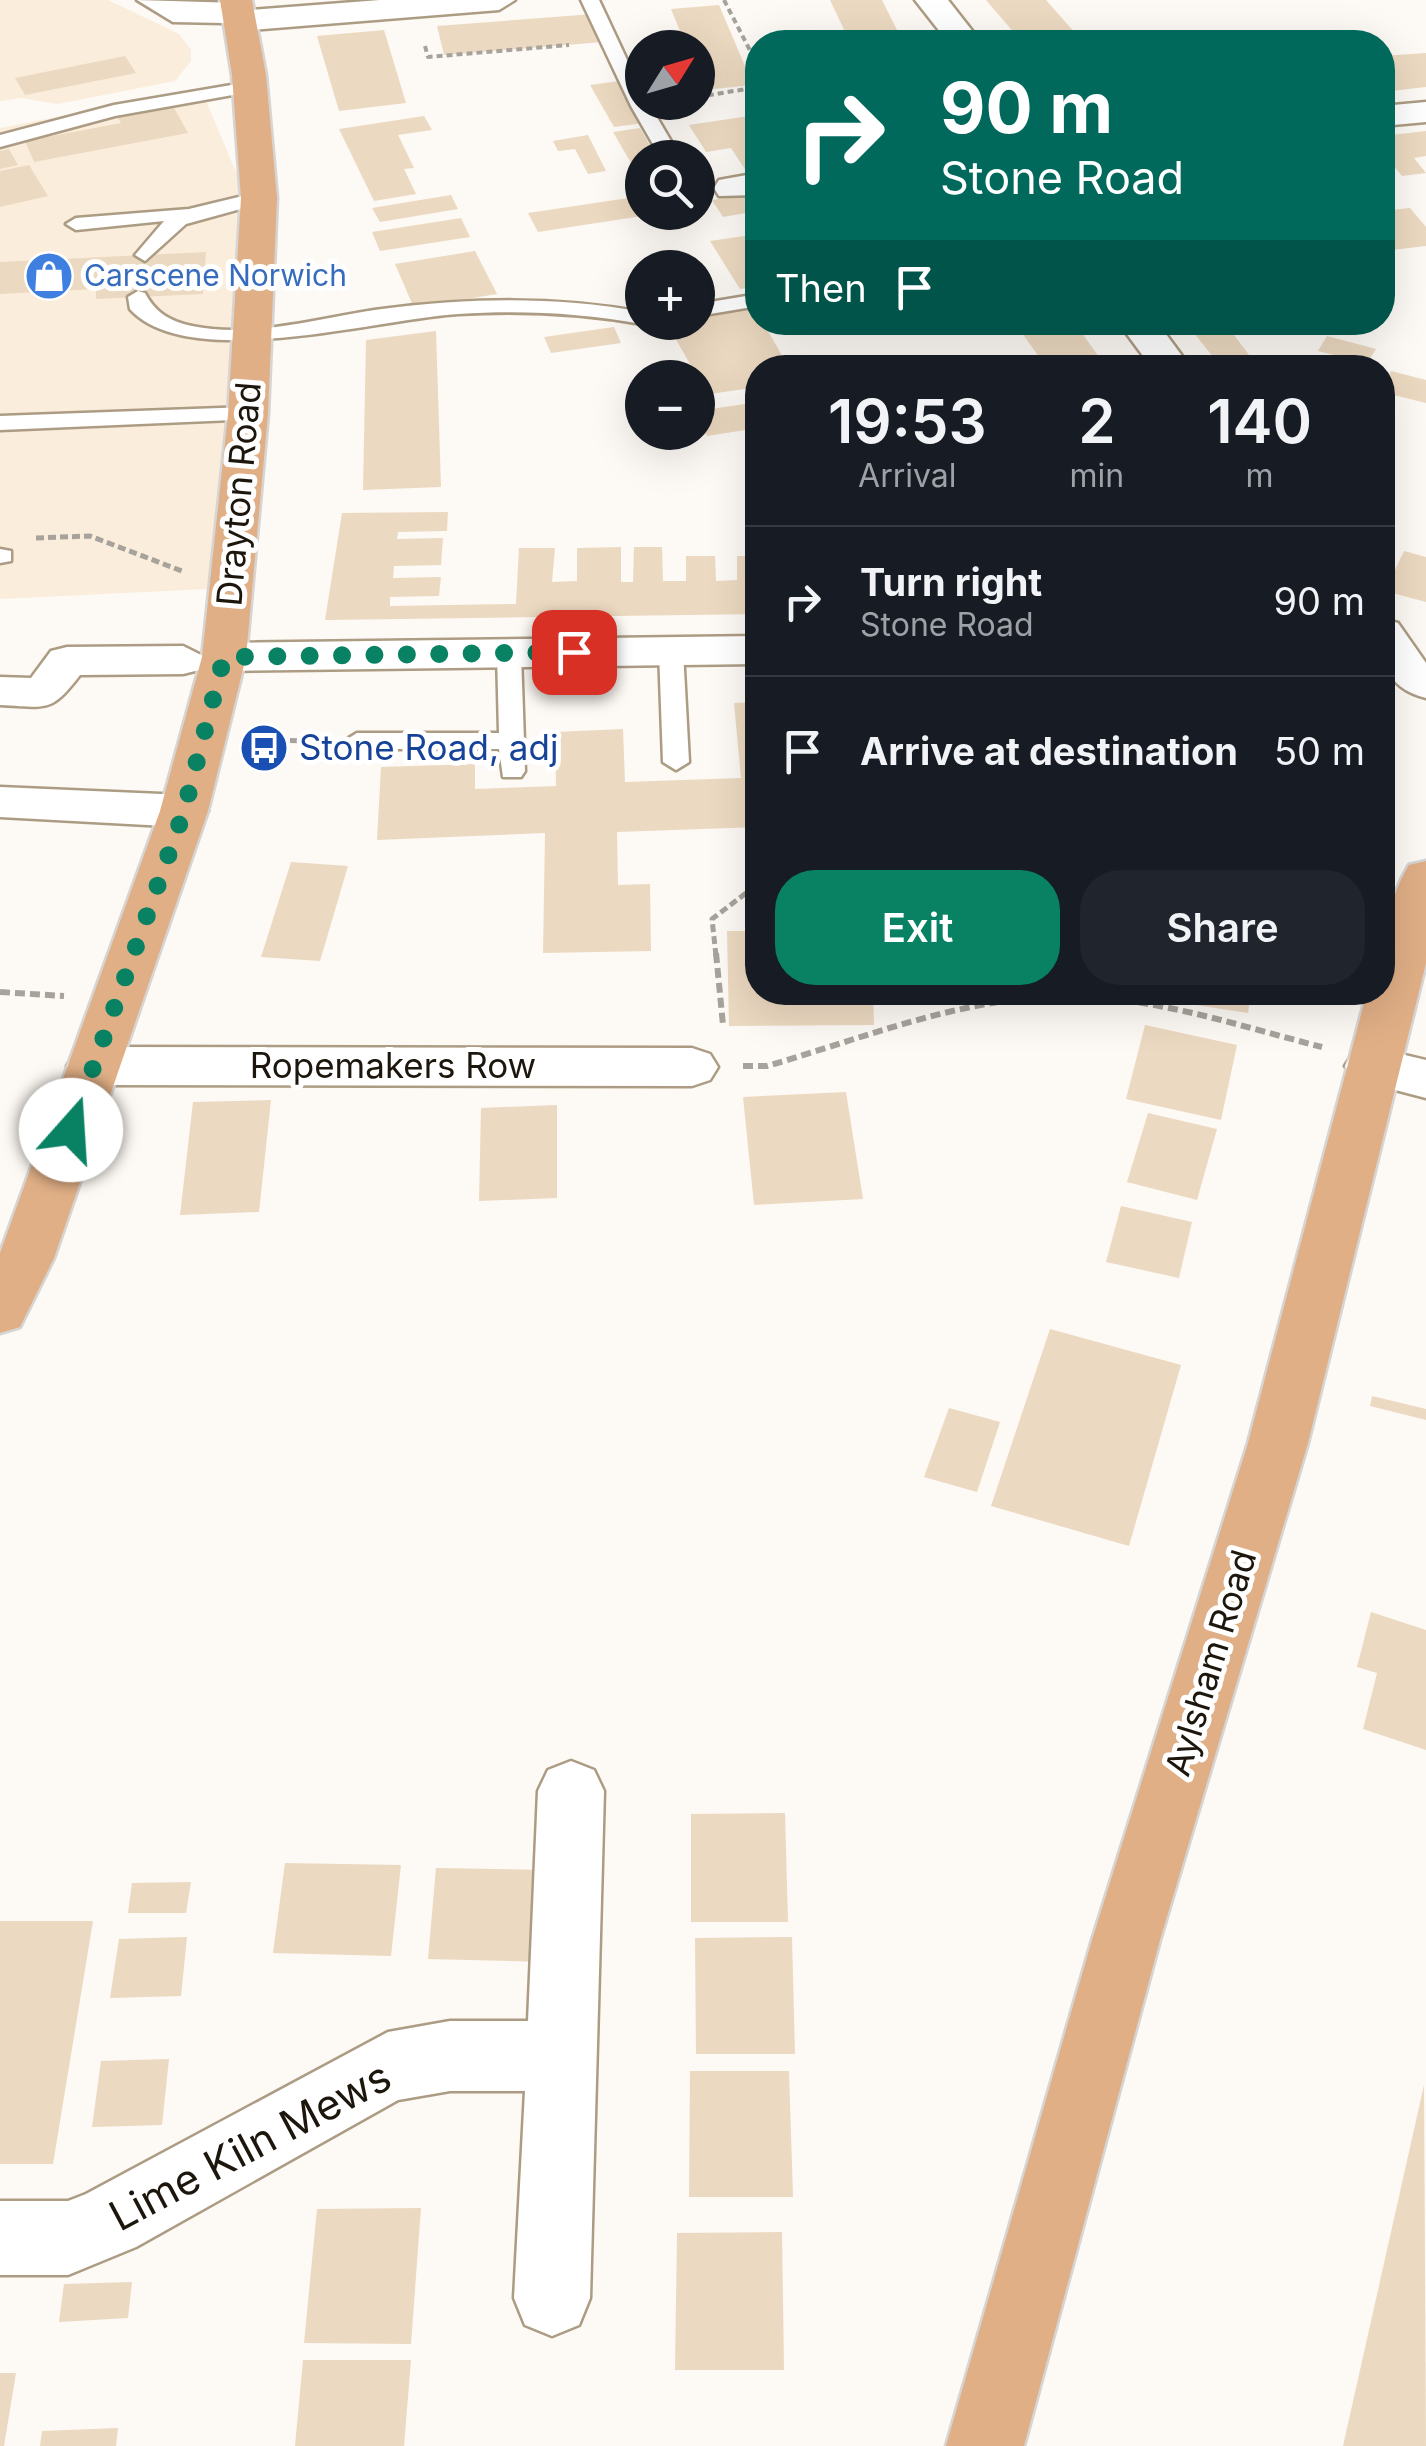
<!DOCTYPE html>
<html lang="en">
<head>
<meta charset="utf-8">
<style>
	body { margin:0; font-family:Inter,sans-serif; background:#20242c; color:#f1f3f6; height:100vh; display:flex; flex-direction:column; font-size:38px; white-space:nowrap }
	* { box-sizing:border-box; margin:0 }
	p { font-size:32px; color:#9ea1a6 }
	.icon { flex:none; width:55px; height:55px; fill:none; stroke:currentColor; stroke-width:2; stroke-linecap:round; stroke-linejoin:round }
	.map { position:relative; flex:1; overflow:hidden }
	.panel { position:absolute; left:745px; top:355px; width:650px; height:650px; display:flex; flex-direction:column; background:#171b24; border-radius:40px; box-shadow:0 10px 40px #0002 }
	.panel>* { flex:none }
	.hud { position:absolute; left:745px; top:30px; width:650px; height:305px; border-radius:40px; box-shadow:0 10px 40px #0002; background:#00695c; color:#fff; overflow:hidden }
	.needle { width:65px; rotate:53deg }
	.buttons { position:absolute; left:625px; top:30px; display:grid; gap:20px }
	.buttons a { display:grid; place-items:center; width:90px; height:90px; border-radius:50%; background:#171b24; box-shadow:0 10px 40px #0002; font-size:50px }
	.pin { position:absolute; display:grid; place-items:center; width:85px; height:85px; color:#fff; margin:-42px; border-radius:20px; box-shadow:0 5px 15px #0006 }
	.me { position:absolute; width:110px; margin:-55px; rotate:19deg; stroke-linejoin:round; filter:drop-shadow(0 0 8px #0008) }
	.turn { display:flex; align-items:center; gap:35px; height:210px; padding:0 30px; font-size:45px }
	.turn .icon { width:130px; height:130px; stroke-width:2.5 }
	.turn b { display:block; font-size:70px; line-height:85px }
	.then { display:flex; align-items:center; height:95px; padding:0 30px; background:#0003; gap:20px; font-size:38px }
	.eta { display:flex; justify-content:space-evenly; align-items:center; height:170px; text-align:center }
	.eta b { font-size:60px; font-weight:600; line-height:70px }
	.cta { display:flex; gap:20px; margin-top:auto; padding:20px 30px }
	.cta a { flex:1; height:115px; border-radius:40px; background:#088262; color:#fff; font-size:40px; font-weight:600; line-height:115px; text-align:center }
	.cta a+a { background:#20242c; color:#f1f3f6 }
	ul { padding:0; list-style:none }
	li { display:flex; align-items:center; gap:30px; height:150px; padding:0 30px; border-top:2px solid #363941 }
	li div { flex:1 }
	li b { display:block; font-size:38px }
	li em { font-style:normal }
	.map>svg:first-child { display:block }
	.built { fill:#fbeddb }
	.building { fill:#ecd9c1 }
	.lines { fill:none; stroke-linecap:round; stroke-linejoin:round }
	.lane-casing { stroke:#ad9c84; stroke-width:5 }
	.street-casing { stroke:#ad9c84; stroke-width:5 }
	.primary-casing { stroke:#d6d5d3; stroke-width:5 }
	.path-far2 { stroke:#a7a29b; stroke-width:4; stroke-dasharray:6 4; stroke-linecap:butt }
	.path-far1 { stroke:#a7a29b; stroke-width:5; stroke-dasharray:8 4; stroke-linecap:butt }
	.path { stroke:#a7a29b; stroke-width:6; stroke-dasharray:10 5; stroke-linecap:butt }
	.lane { fill:#fff; fill-rule:evenodd }
	.street { fill:#fff; fill-rule:evenodd }
	.primary { fill:#e0af86; fill-rule:evenodd }
	.route { stroke:#088262; stroke-width:18; stroke-dasharray:0 32.4 }
	.labels { text-anchor:middle; stroke-width:10; stroke-linejoin:round; paint-order:stroke }
	.far-shop-label { font-size:30px; fill:#366cbe; stroke:#fff; text-anchor:start }
	.street-label { font-size:35px; fill:#1c160d; stroke:#fff }
	.transit-label { font-size:35px; fill:#164399; stroke:#fff; text-anchor:start }
	.near-street-label { font-size:42px; fill:#1c160d; stroke:#fff }
</style>
</head>
<body>
<div class="map">
<svg width="1426" height="2446" viewBox="0 0 1426 2446">
	<rect width="100%" height="100%" fill="#fdf9f4"/>
	<g class="built">
		<path d="M 0,0 L 108,0 L 179,34 L 191,50 L 191,61 L 175,81 L 58,104 L 21,98 L 0,101 Z"/>
		<path d="M 201,89 L 238,177 L 240,321 L 207,589 L 0,599 L 0,128 Z"/>
	</g>
	<g class="building">
		<path d="M 830,0 L 882,0 L 903,42 L 850,42 Z"/>
		<path d="M 986,0 L 1046,0 L 1083,42 L 1022,42 Z"/>
		<path d="M 719,5 L 753,85 L 704,90 L 698,74 L 698,48 L 687,48 L 671,9 Z"/>
		<path d="M 593,14 L 603,42 L 444,55 L 437,26 Z"/>
		<path d="M 384,30 L 406,103 L 339,111 L 317,36 Z"/>
		<path d="M 1426,53 L 1426,87 L 1382,92 L 1382,56 Z"/>
		<path d="M 125,56 L 136,73 L 25,95 L 15,78 Z"/>
		<path d="M 619,81 L 644,123 L 614,127 L 590,85 Z"/>
		<path d="M 173,106 L 188,133 L 34,162 L 25,141 L 121,123 L 117,116 Z"/>
		<path d="M 756,115 L 758,118 L 758,189 L 731,148 L 706,152 L 689,125 Z"/>
		<path d="M 424,116 L 432,130 L 398,135 L 414,168 L 404,169 L 416,194 L 374,201 L 339,129 Z"/>
		<path d="M 640,128 L 657,158 L 631,163 L 613,132 Z"/>
		<path d="M 1426,131 L 1426,156 L 1414,158 L 1426,173 L 1402,176 L 1389,160 L 1382,161 L 1382,136 Z"/>
		<path d="M 588,135 L 606,171 L 588,174 L 575,149 L 558,151 L 553,141 Z"/>
		<path d="M 9,149 L 18,165 L 0,169 L 0,151 Z"/>
		<path d="M 29,165 L 48,196 L 0,207 L 0,171 Z"/>
		<path d="M 758,193 L 758,211 L 723,217 L 712,200 Z"/>
		<path d="M 451,195 L 458,209 L 380,222 L 372,208 Z"/>
		<path d="M 642,196 L 642,216 L 538,232 L 528,213 Z"/>
		<path d="M 1410,208 L 1426,227 L 1426,246 L 1391,250 L 1382,240 L 1382,211 Z"/>
		<path d="M 461,218 L 470,237 L 380,251 L 372,232 Z"/>
		<path d="M 758,234 L 758,286 L 740,289 L 710,241 Z"/>
		<path d="M 475,251 L 497,294 L 414,308 L 395,264 Z"/>
		<path d="M 206,252 L 203,294 L 96,299 L 96,289 L 0,294 L 0,262 Z"/>
		<path d="M 754,308 L 758,322 L 763,322 L 789,368 L 758,368 L 758,387 L 703,395 L 698,378 L 666,322 L 698,322 L 698,316 Z"/>
		<path d="M 1014,322 L 1074,322 L 1104,364 L 1047,368 Z"/>
		<path d="M 1224,322 L 1259,368 L 1222,368 L 1186,323 Z"/>
		<path d="M 614,327 L 621,343 L 551,353 L 544,337 Z"/>
		<path d="M 436,331 L 441,487 L 363,490 L 366,340 Z"/>
		<path d="M 1327,336 L 1376,349 L 1367,363 L 1318,351 Z"/>
		<path d="M 1391,371 L 1426,380 L 1426,403 L 1382,392 Z"/>
		<path d="M 758,402 L 758,428 L 707,436 L 698,417 L 698,411 Z"/>
		<path d="M 448,512 L 447,531 L 398,532 L 397,539 L 443,538 L 441,565 L 394,566 L 393,578 L 441,577 L 439,596 L 390,597 L 390,606 L 516,604 L 519,548 L 555,548 L 552,582 L 577,581 L 577,548 L 621,547 L 621,582 L 633,582 L 634,547 L 662,547 L 663,581 L 686,581 L 686,556 L 715,556 L 716,581 L 737,580 L 737,556 L 758,556 L 758,614 L 325,620 L 342,513 Z"/>
		<path d="M 1404,551 L 1426,557 L 1426,602 L 1385,591 Z"/>
		<path d="M 758,702 L 758,827 L 617,832 L 618,885 L 650,884 L 651,951 L 543,953 L 545,833 L 377,840 L 381,767 L 475,764 L 475,789 L 556,786 L 555,732 L 623,729 L 625,782 L 741,778 L 734,703 Z"/>
		<path d="M 291,862 L 348,866 L 320,961 L 261,957 Z"/>
		<path d="M 727,931 L 758,931 L 758,992 L 873,992 L 874,1025 L 729,1026 Z"/>
		<path d="M 1178,992 L 1251,992 L 1248,1013 L 1177,1002 Z"/>
		<path d="M 1145,1025 L 1237,1045 L 1221,1120 L 1126,1099 Z"/>
		<path d="M 846,1092 L 863,1199 L 754,1205 L 743,1097 Z"/>
		<path d="M 271,1100 L 259,1212 L 180,1215 L 193,1102 Z"/>
		<path d="M 557,1105 L 557,1198 L 479,1201 L 481,1108 Z"/>
		<path d="M 1148,1113 L 1217,1129 L 1197,1200 L 1127,1182 Z"/>
		<path d="M 1121,1206 L 1192,1222 L 1179,1278 L 1106,1262 Z"/>
		<path d="M 1050,1329 L 1181,1365 L 1129,1546 L 991,1506 Z"/>
		<path d="M 1372,1396 L 1426,1409 L 1426,1420 L 1370,1406 Z"/>
		<path d="M 949,1408 L 1000,1422 L 977,1492 L 924,1477 Z"/>
		<path d="M 1371,1612 L 1426,1630 L 1426,1750 L 1363,1729 L 1377,1673 L 1357,1667 Z"/>
		<path d="M 785,1813 L 788,1922 L 691,1922 L 691,1814 Z"/>
		<path d="M 285,1863 L 401,1865 L 391,1956 L 273,1953 Z"/>
		<path d="M 436,1868 L 552,1870 L 546,1962 L 428,1959 Z"/>
		<path d="M 191,1882 L 186,1913 L 128,1913 L 132,1883 Z"/>
		<path d="M 0,1921 L 93,1921 L 53,2164 L 0,2164 Z"/>
		<path d="M 187,1937 L 181,1996 L 110,1998 L 119,1939 Z"/>
		<path d="M 792,1937 L 795,2054 L 696,2054 L 695,1938 Z"/>
		<path d="M 169,2059 L 162,2125 L 92,2127 L 101,2061 Z"/>
		<path d="M 690,2071 L 789,2071 L 793,2197 L 689,2197 Z"/>
		<path d="M 1424,2085 L 1426,2446 L 1343,2446 Z"/>
		<path d="M 421,2208 L 411,2344 L 304,2343 L 317,2209 Z"/>
		<path d="M 782,2232 L 784,2370 L 675,2370 L 677,2233 Z"/>
		<path d="M 132,2282 L 128,2318 L 59,2322 L 64,2284 Z"/>
		<path d="M 303,2360 L 411,2360 L 404,2446 L 295,2446 Z"/>
		<path d="M 0,2373 L 16,2373 L 4,2446 L 0,2446 Z"/>
		<path d="M 118,2428 L 116,2446 L 40,2446 L 42,2431 Z"/>
	</g>
	<g class="lines">
		<g class="lane-casing">
			<g id="lane">
				<path d="M 581,0 L 599,0 L 642,92 L 642,102 L 648,102 L 678,153 L 675,157 L 658,153 L 631,106 Z"/>
				<path d="M 249,82 L 258,87 L 255,91 L 115,116 L 0,147 L 0,135 L 114,105 Z"/>
				<path d="M 259,192 L 266,194 L 266,202 L 186,224 L 145,261 L 135,255 L 164,221 L 76,230 L 66,224 L 76,218 L 189,209 Z"/>
				<path d="M 138,291 L 145,293 C 155,312 169,321 192,326 C 254,339 321,317 382,309 C 470,298 555,296 642,312 L 642,322 L 649,322 L 642,324 C 580,313 522,310 458,314 C 378,319 187,373 130,309 L 128,297 Z"/>
				<path d="M 758,294 L 758,306 L 698,316 L 698,304 Z"/>
				<path d="M 248,407 L 256,409 L 256,419 L 0,430 L 0,416 Z"/>
				<path d="M 0,549 L 11,551 L 11,561 L 0,563 Z"/>
				<path d="M 671,644 L 683,651 L 689,762 L 676,770 L 663,762 L 659,651 Z"/>
				<path d="M 509,646 L 521,653 L 525,771 L 521,777 L 503,777 L 499,749 L 357,749 L 344,741 L 357,733 L 499,733 L 497,653 Z"/>
			</g>
		</g>
		<g class="street-casing">
			<g id="street">
				<path d="M 137,0 L 238,3 L 252,10 L 380,0 L 515,0 L 499,10 L 239,31 L 224,23 L 173,22 Z"/>
				<path d="M 915,0 L 948,0 L 981,42 L 948,42 Z"/>
				<path d="M 1426,102 L 1426,122 L 1382,126 L 1382,106 Z"/>
				<path d="M 758,173 L 758,195 L 719,196 L 714,188 L 719,180 Z"/>
				<path d="M 1118,322 L 1157,322 L 1191,368 L 1152,368 Z"/>
				<path d="M 1382,619 L 1398,623 L 1426,663 L 1426,698 C 1382,687 1382,658 1382,619 Z"/>
				<path d="M 758,636 L 758,664 L 224,671 L 205,661 L 199,670 L 183,674 L 80,675 C 50,714 47,707 0,705 L 0,677 L 31,678 L 51,651 L 67,647 L 183,646 L 203,656 L 208,647 L 224,643 Z"/>
				<path d="M 0,787 L 184,795 L 201,800 L 208,811 L 201,822 L 184,827 L 0,817 Z"/>
				<path d="M 93,1047 L 692,1048 L 710,1054 L 718,1067 L 710,1080 L 692,1086 L 93,1085 L 75,1079 L 67,1066 L 75,1053 Z"/>
				<path d="M 1371,1047 L 1426,1060 L 1426,1098 L 1353,1079 L 1345,1066 L 1353,1053 Z"/>
				<path d="M 571,1761 L 594,1770 L 604,1791 L 590,2298 L 579,2325 L 552,2336 L 525,2325 L 514,2298 L 525,2091 L 450,2091 L 398,2100 L 136,2247 L 68,2275 L 0,2275 L 0,2201 L 68,2201 L 86,2194 L 388,2032 L 450,2021 L 528,2021 L 538,1791 L 548,1770 Z"/>
			</g>
		</g>
		<g class="primary-casing">
			<g id="primary">
				<path d="M 220,0 L 252,0 L 266,75 L 277,198 L 268,414 L 246,657 L 208,811 L 54,1258 L 20,1327 L 0,1333 L 0,1253 L 160,811 L 202,657 L 228,414 L 241,198 L 232,75 Z"/>
				<path d="M 1426,861 L 1426,963 L 1308,1443 L 1160,1940 L 1024,2446 L 946,2446 L 1092,1940 L 1248,1443 L 1367,992 L 1382,992 C 1382,949 1385,904 1409,865 Z"/>
			</g>
		</g>
		<g class="path-far2">
			<path d="M 724,0 L 758,66"/>
			<path d="M 425,46 L 428,57 L 569,45"/>
			<path d="M 698,97 L 758,87"/>
		</g>
		<g class="path-far1">
			<path d="M 36,538 L 90,536 L 182,571"/>
			<path d="M 254,740 L 317,741"/>
			<path d="M 716,956 L 712,919 L 758,884"/>
		</g>
		<g class="path">
			<path d="M 716,953 L 723,1025"/>
			<path d="M 0,992 L 64,996"/>
			<path d="M 743,1066 L 767,1066 C 857,1040 948,1003 1043,997 C 1138,991 1231,1024 1322,1047"/>
		</g>
		<use href="#lane" class="lane"/>
		<use href="#street" class="street"/>
		<use href="#primary" class="primary"/>
	</g>
	<g class="lines">
		<path class="route" d="M 71,1130 L 184,811 L 224,657 L 574,652"/>
	</g>
	<defs>
		<g id="shop-disc" transform="scale(2.5)"><circle r="9.5" fill="#3f7fe0" stroke="#fff"/><path d="M-5-2.5h2.3a2.7 3.5 0 0 1 5.4 0H5L5.5 6h-11ZM-1.5-2.5h3a1.5 2.3 0 0 0-3 0Z" fill="#fff"/></g>
		<g id="bus-disc" transform="scale(2.5)"><circle r="9.5" fill="#1a4fb4" stroke="#fff"/><path d="M-5-6H5V4H4V6H2V4H-2V6H-4V4H-5ZM-3.5-4V0h7V-4ZM-3.5 1.2v1.5H-2V1.2ZM2 1.2v1.5H3.5V1.2Z" fill="#fff"/></g>
	</defs>
	<g fill-rule="evenodd">
		<use href="#shop-disc" x="49" y="276"/>
		<use href="#bus-disc" x="264" y="748"/>
	</g>
	<g class="labels">
		<g class="far-shop-label">
			<text x="84" y="286">Carscene Norwich</text>
		</g>
		<g class="street-label">
			<text transform="translate(239 494) rotate(-85)" y="12">Drayton Road</text>
			<text x="393" y="1078">Ropemakers Row</text>
			<text transform="translate(1211 1663) rotate(-73)" y="12">Aylsham Road</text>
		</g>
		<g class="transit-label">
			<text x="299" y="760">Stone Road, adj</text>
		</g>
		<g class="near-street-label">
			<text transform="translate(250 2146) rotate(-28)" y="15">Lime Kiln Mews</text>
		</g>
	</g>
</svg>
<div class="buttons">
<a><svg class="needle" viewBox="-14 -14 28 28"><path d="M0-13l5 13h-10z" fill="#e53935"/><path d="M0 13l5-13h-10z" fill="#9ea1a6"/></svg></a>
<a><svg class="icon" aria-label="search" viewBox="0 0 24 24"><circle cx="10" cy="10" r="6"/><path d="M15 15l6 6"/></svg></a>
<a>+</a>
<a>−</a>
</div>
<div class="pin" style="left:574px;top:652px;background:#d93025"><svg class="icon" aria-label="arrive" viewBox="0 0 24 24"><path d="M6 21V4h12l-3 4 3 4H6"/></svg></div>
<svg class="me" style="left:71px;top:1130px" viewBox="-20 -20 40 40"><circle r="19" fill="#fff"/><path d="M0-13L10 11 0 6-10 11z" fill="#088262"/></svg>
<div class="hud">
<div class="turn"><svg class="icon" aria-label="right" viewBox="0 0 24 24"><path d="M7 20v-9h11M14 6l5 5-5 5"/></svg><div><b>90 m</b>Stone Road</div></div>
<div class="then">Then<svg class="icon" aria-label="arrive" viewBox="0 0 24 24"><path d="M6 21V4h12l-3 4 3 4H6"/></svg></div>
</div>
<section class="panel">
<div class="eta">
<div><b>19:53</b><p>Arrival</p></div>
<div><b>2</b><p>min</p></div>
<div><b>140</b><p>m</p></div>
</div>
<ul>
<li><svg class="icon" aria-label="right" viewBox="0 0 24 24"><path d="M7 20v-9h11M14 6l5 5-5 5"/></svg><div><b>Turn right</b><p>Stone Road</p></div><em>90 m</em></li>
<li><svg class="icon" aria-label="arrive" viewBox="0 0 24 24"><path d="M6 21V4h12l-3 4 3 4H6"/></svg><div><b>Arrive at destination</b></div><em>50 m</em></li>
</ul>
<div class="cta"><a>Exit</a><a>Share</a></div>
</section>
</div>
</body>
</html>
